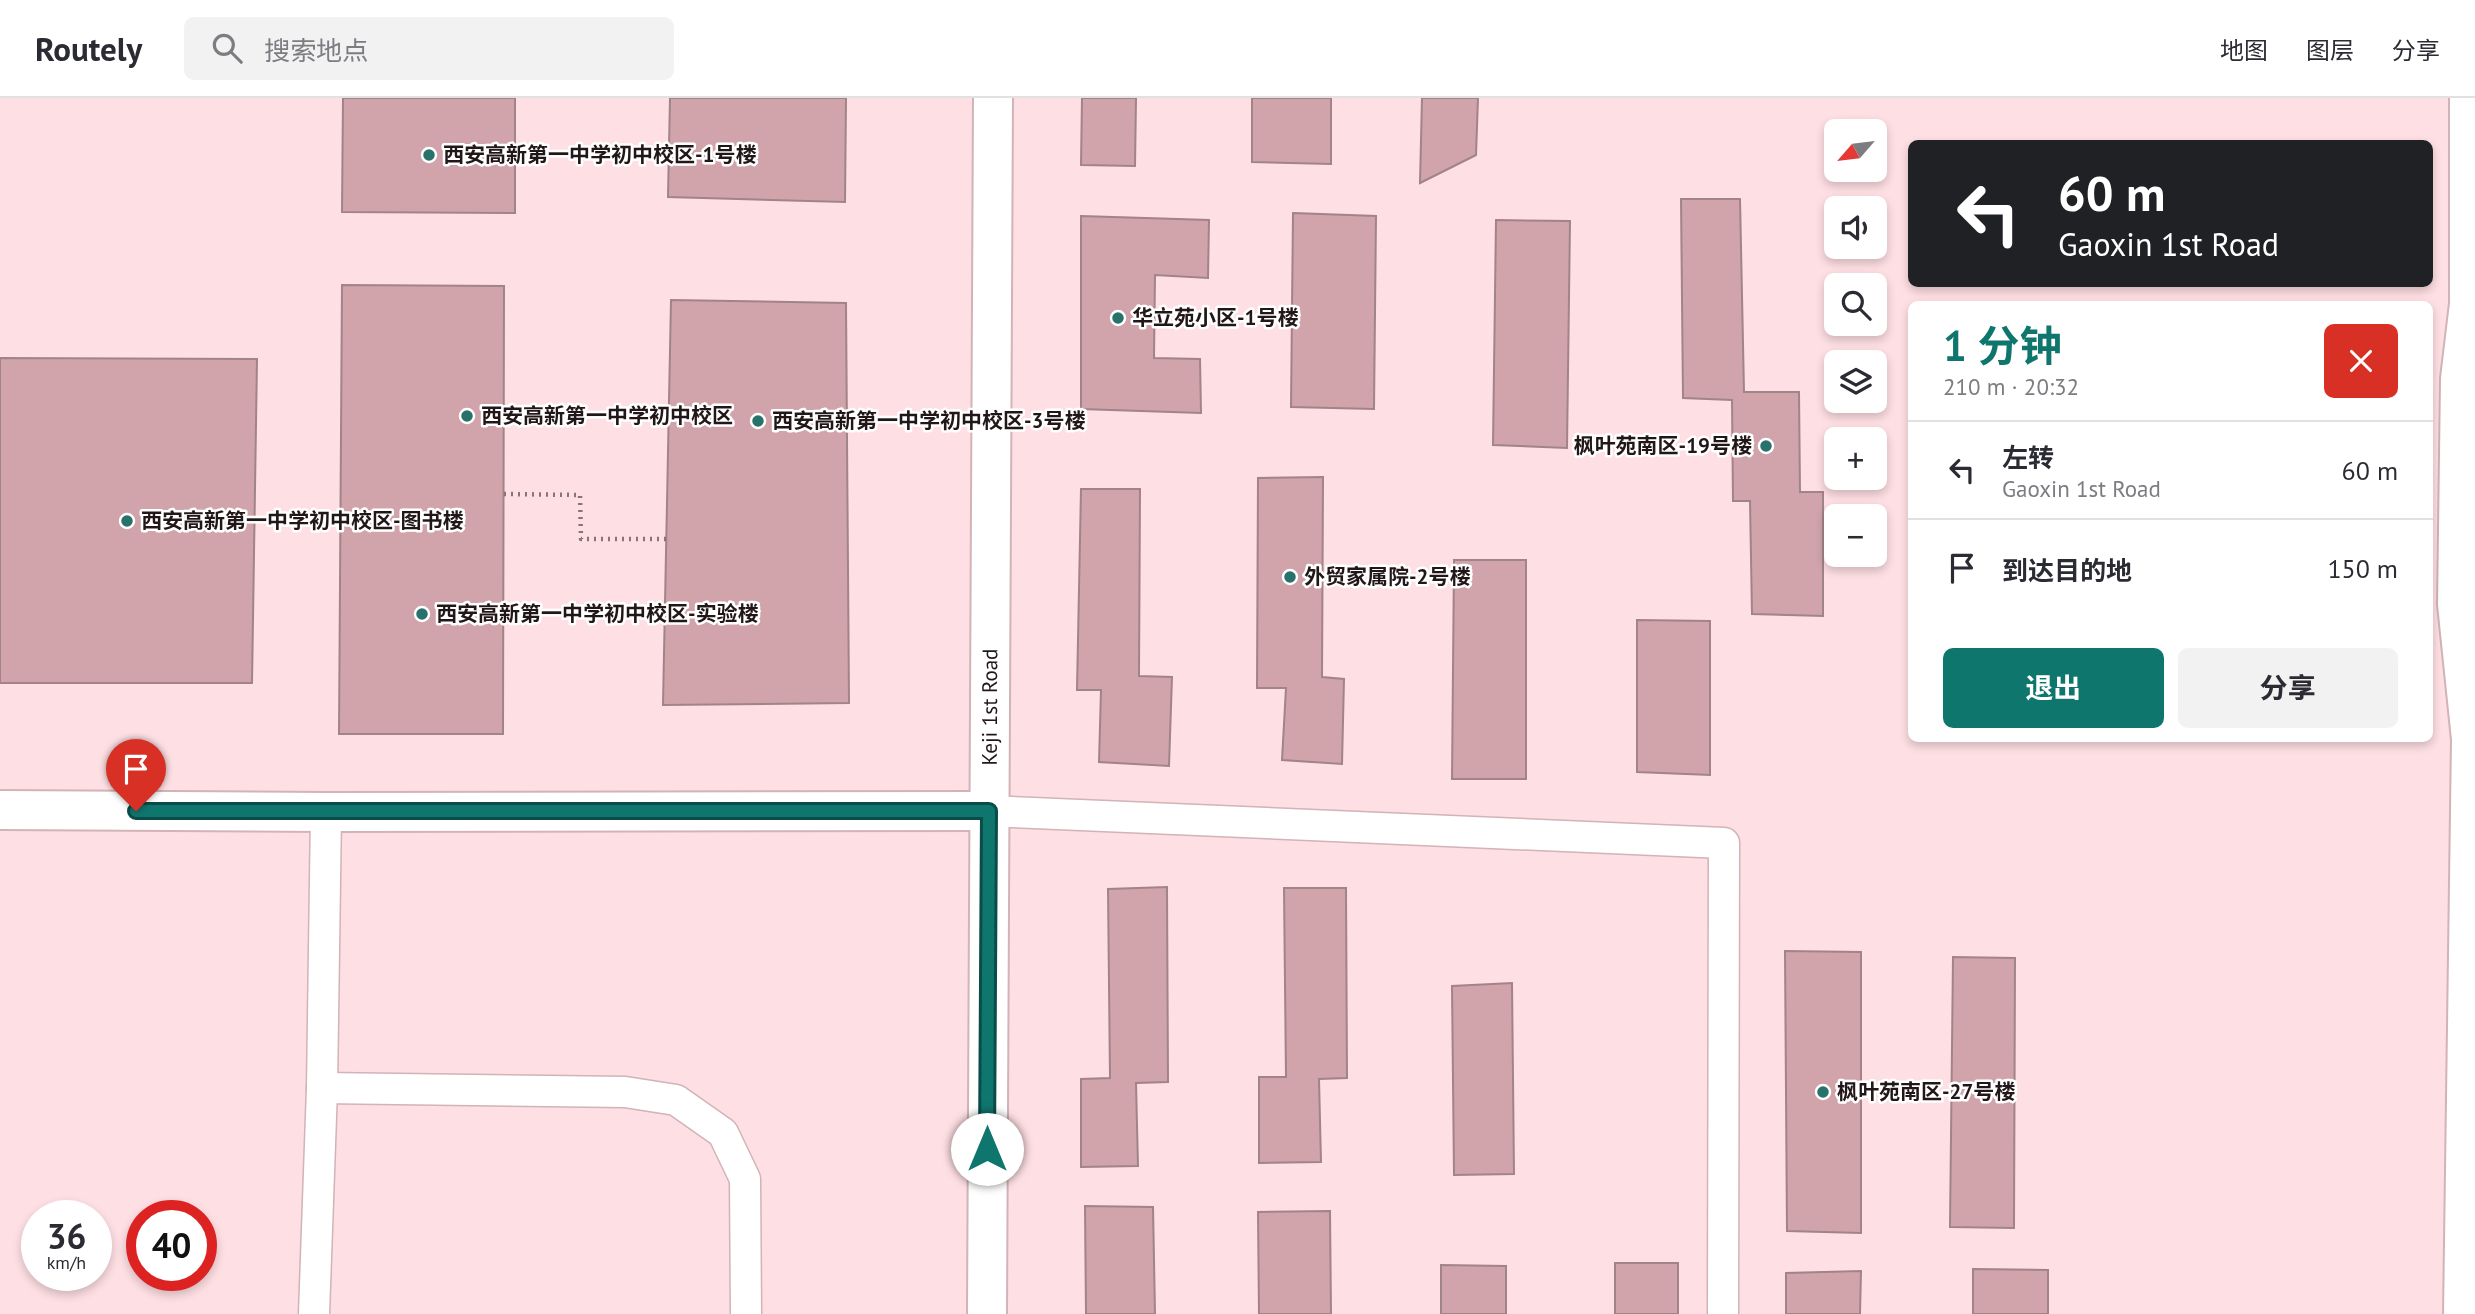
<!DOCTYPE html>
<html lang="zh">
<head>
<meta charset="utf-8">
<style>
	body { margin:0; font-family:"PT Sans","Noto Sans SC",sans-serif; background:#f2f2f3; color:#2b2b33; height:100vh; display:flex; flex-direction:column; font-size:26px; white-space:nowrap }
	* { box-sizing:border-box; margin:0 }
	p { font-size:23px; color:#7c7c81 }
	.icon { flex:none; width:38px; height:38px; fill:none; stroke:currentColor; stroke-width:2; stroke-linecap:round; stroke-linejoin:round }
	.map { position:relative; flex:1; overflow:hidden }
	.details { position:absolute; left:1908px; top:203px; width:525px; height:441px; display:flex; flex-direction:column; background:#fff; border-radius:10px; box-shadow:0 4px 10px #0003 }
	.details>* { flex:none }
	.guide { position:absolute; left:1908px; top:42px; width:525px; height:147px; border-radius:10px; box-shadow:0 4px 10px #0003; background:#202124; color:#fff; overflow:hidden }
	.needle { width:46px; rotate:242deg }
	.fabs { position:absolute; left:1824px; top:21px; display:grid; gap:14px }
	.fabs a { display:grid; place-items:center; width:63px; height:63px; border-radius:10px; background:#fff; box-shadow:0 4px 10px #0003; font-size:35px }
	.speed { position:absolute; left:21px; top:1102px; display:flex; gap:14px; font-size:35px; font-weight:700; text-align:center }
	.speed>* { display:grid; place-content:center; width:91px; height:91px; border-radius:50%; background:#fff; box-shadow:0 4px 10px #0003; line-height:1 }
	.speed small { font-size:18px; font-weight:400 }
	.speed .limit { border:10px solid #d22; background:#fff; color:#111 }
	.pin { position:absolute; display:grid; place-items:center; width:60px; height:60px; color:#fff; margin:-72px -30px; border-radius:50% 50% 50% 0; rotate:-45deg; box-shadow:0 0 7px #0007 }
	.pin .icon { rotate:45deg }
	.me { position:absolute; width:77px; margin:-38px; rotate:0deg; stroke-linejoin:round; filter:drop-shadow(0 0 5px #0008) }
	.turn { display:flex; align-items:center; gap:24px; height:147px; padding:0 35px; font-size:32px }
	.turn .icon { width:91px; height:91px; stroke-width:2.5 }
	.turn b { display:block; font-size:49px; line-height:60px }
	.round { display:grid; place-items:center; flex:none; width:74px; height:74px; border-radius:10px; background:#f2f2f3 }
	.overview { display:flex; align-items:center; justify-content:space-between; height:119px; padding:0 35px }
	h1 { font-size:42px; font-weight:700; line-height:52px; color:#0f766e }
	.button { display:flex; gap:14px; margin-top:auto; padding:14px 35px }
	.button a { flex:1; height:80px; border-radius:10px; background:#0f766e; color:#fff; font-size:28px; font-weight:700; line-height:80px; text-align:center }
	.button a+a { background:#f2f2f3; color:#2b2b33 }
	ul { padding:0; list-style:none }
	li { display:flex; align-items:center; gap:21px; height:98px; padding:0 35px; border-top:2px solid #e1e1e2 }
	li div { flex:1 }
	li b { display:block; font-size:26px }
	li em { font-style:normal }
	header { display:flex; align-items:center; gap:42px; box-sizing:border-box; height:98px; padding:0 35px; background:#fff; border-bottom:2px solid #e1e1e2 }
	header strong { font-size:33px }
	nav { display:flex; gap:38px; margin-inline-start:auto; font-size:24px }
	.search { width:490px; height:63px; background:#f2f2f3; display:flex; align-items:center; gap:18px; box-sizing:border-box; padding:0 24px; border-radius:10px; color:#7c7c81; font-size:26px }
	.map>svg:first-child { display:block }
	.building { fill:#d1a4ab; stroke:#a08488; stroke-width:2 }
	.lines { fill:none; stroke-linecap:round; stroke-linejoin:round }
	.street-casing { stroke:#d1b3b8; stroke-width:33 }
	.secondary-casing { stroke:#d1b3b8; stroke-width:42 }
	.path { stroke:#887477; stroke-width:4.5; stroke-dasharray:2 5; stroke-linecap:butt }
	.street { stroke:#fff; stroke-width:30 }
	.secondary { stroke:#fff; stroke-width:38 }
	.route-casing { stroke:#0a4d48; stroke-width:18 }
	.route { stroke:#0f766e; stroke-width:12 }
	.poi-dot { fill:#29726c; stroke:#fff; stroke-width:2.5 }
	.labels { text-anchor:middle; stroke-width:5; stroke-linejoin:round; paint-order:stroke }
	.poi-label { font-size:21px; font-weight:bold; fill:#211718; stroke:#fff; text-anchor:start }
	.street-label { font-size:21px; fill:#211718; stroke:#fff }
</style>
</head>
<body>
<header>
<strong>Routely</strong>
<div class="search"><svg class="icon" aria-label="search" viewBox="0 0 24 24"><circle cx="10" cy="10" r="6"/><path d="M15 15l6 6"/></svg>搜索地点</div>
<nav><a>地图</a><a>图层</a><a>分享</a></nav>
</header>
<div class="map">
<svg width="2475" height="1216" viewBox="0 0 2475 1216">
	<rect width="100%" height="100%" fill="#fedfe3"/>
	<g class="building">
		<path d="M 343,0 L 515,0 L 515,115 L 342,114 Z"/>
		<path d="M 670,0 L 846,0 L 845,104 L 668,99 Z"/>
		<path d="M 1082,0 L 1136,0 L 1135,68 L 1081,67 Z"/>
		<path d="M 1252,0 L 1331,0 L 1331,66 L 1252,64 Z"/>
		<path d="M 1422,0 L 1478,0 L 1476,57 L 1420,85 Z"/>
		<path d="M 1681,101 L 1740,101 L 1744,294 L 1799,294 L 1800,394 L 1823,394 L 1823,518 L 1752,516 L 1750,403 L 1733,403 L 1732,302 L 1683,300 Z"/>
		<path d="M 1293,115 L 1376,118 L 1374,311 L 1291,309 Z"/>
		<path d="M 1081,118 L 1209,122 L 1208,180 L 1155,177 L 1154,260 L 1200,261 L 1201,315 L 1081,311 Z"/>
		<path d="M 1496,122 L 1570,123 L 1567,350 L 1493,347 Z"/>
		<path d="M 342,187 L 504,188 L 503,636 L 339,636 Z"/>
		<path d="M 671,202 L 846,205 L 849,605 L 663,607 Z"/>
		<path d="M 0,260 L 257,261 L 252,585 L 0,585 Z"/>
		<path d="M 1323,379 L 1322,579 L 1344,581 L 1342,666 L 1282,662 L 1286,590 L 1257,590 L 1258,380 Z"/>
		<path d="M 1081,391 L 1140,391 L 1139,578 L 1172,579 L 1169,668 L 1099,664 L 1101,592 L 1077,592 Z"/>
		<path d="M 1454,462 L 1526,462 L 1526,681 L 1452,681 Z"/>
		<path d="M 1637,522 L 1710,523 L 1710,677 L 1637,674 Z"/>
		<path d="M 1167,789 L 1168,984 L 1136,985 L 1138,1068 L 1081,1069 L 1081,981 L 1110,980 L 1108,791 Z"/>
		<path d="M 1284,790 L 1346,790 L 1347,980 L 1319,981 L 1321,1064 L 1259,1065 L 1259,979 L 1286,979 Z"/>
		<path d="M 1785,853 L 1861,854 L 1861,1135 L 1787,1133 Z"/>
		<path d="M 1953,859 L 2015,860 L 2014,1130 L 1950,1129 Z"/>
		<path d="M 1512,885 L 1514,1076 L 1454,1077 L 1452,888 Z"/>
		<path d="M 1085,1108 L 1153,1109 L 1155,1216 L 1086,1216 Z"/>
		<path d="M 1330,1113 L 1331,1216 L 1259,1216 L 1258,1114 Z"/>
		<rect x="1615" y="1165" width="63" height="51"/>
		<path d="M 1441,1167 L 1506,1168 L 1506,1216 L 1441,1216 Z"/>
		<path d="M 1973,1171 L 2048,1172 L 2048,1216 L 1973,1216 Z"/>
		<path d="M 1861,1173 L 1860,1216 L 1786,1216 L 1786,1175 Z"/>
	</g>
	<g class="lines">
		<g class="street-casing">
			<g id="street">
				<path d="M 989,713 L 1724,745 L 1723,1216"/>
				<path d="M 322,990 L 625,994 L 676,1002 L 723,1035 L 745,1081 L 746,1216"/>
				<path d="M 314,1216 L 322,990 L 326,714"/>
			</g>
		</g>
		<g class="secondary-casing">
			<g id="secondary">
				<path d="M 0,712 L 326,714 L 989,713"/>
				<path id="s1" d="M 987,1216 L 993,0"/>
				<path d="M 2463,1216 L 2471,641 L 2457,506 L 2460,281 L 2469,206 L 2469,0"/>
			</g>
		</g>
		<path class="path" d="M 504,396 L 580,397 L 581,441 L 666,441"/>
		<use href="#street" class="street"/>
		<use href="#secondary" class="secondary"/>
	</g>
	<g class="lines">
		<g class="route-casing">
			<path id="route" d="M 136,713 L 989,713 L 987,1051"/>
		</g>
		<use href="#route" class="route"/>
	</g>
	<g class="poi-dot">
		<circle cx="429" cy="57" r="7"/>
		<circle cx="1118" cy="220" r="7"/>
		<circle cx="467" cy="318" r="7"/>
		<circle cx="758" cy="323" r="7"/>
		<circle cx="1766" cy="348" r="7"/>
		<circle cx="127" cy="423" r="7"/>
		<circle cx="1290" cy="479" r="7"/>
		<circle cx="422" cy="516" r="7"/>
		<circle cx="1823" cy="994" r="7"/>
	</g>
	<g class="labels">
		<g class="poi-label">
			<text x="443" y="64">西安高新第一中学初中校区-1号楼</text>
			<text x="1132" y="227">华立苑小区-1号楼</text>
			<text x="481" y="325">西安高新第一中学初中校区</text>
			<text x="772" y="330">西安高新第一中学初中校区-3号楼</text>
			<text x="1752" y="355" text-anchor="end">枫叶苑南区-19号楼</text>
			<text x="141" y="430">西安高新第一中学初中校区-图书楼</text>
			<text x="1304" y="486">外贸家属院-2号楼</text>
			<text x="436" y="523">西安高新第一中学初中校区-实验楼</text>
			<text x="1837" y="1001">枫叶苑南区-27号楼</text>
		</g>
		<g class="street-label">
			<text dy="7" stroke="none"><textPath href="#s1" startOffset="607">Keji 1st Road</textPath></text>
		</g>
	</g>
</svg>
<div class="fabs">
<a><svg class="needle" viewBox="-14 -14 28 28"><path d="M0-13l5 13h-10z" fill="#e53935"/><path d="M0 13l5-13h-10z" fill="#7c7c81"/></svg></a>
<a><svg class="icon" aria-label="sound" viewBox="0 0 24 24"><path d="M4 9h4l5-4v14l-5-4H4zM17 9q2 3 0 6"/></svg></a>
<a><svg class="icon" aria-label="search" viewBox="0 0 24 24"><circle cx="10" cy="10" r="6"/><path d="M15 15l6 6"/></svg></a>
<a><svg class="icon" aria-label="layers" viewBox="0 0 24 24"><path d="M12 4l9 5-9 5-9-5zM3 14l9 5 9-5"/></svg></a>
<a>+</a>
<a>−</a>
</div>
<div class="speed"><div>36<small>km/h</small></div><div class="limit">40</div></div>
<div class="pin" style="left:136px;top:713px;background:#d93025"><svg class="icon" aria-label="arrive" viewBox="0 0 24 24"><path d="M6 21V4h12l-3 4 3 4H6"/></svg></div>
<svg class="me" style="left:987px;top:1051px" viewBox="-20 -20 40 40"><circle r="19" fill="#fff"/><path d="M0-13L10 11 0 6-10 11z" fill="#0f766e"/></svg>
<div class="guide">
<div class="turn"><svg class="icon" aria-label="left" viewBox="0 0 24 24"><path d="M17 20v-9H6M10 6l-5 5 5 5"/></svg><div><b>60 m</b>Gaoxin 1st Road</div></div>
</div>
<section class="details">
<div class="overview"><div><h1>1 分钟</h1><p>210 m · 20:32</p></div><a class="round" style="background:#d93025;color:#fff"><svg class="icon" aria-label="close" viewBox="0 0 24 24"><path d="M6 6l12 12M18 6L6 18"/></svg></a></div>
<ul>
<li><svg class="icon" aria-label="left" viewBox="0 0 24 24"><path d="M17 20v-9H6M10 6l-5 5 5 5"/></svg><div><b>左转</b><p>Gaoxin 1st Road</p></div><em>60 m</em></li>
<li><svg class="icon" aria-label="arrive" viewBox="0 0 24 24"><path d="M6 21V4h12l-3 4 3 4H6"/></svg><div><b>到达目的地</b></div><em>150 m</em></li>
</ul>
<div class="button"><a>退出</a><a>分享</a></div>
</section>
</div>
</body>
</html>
